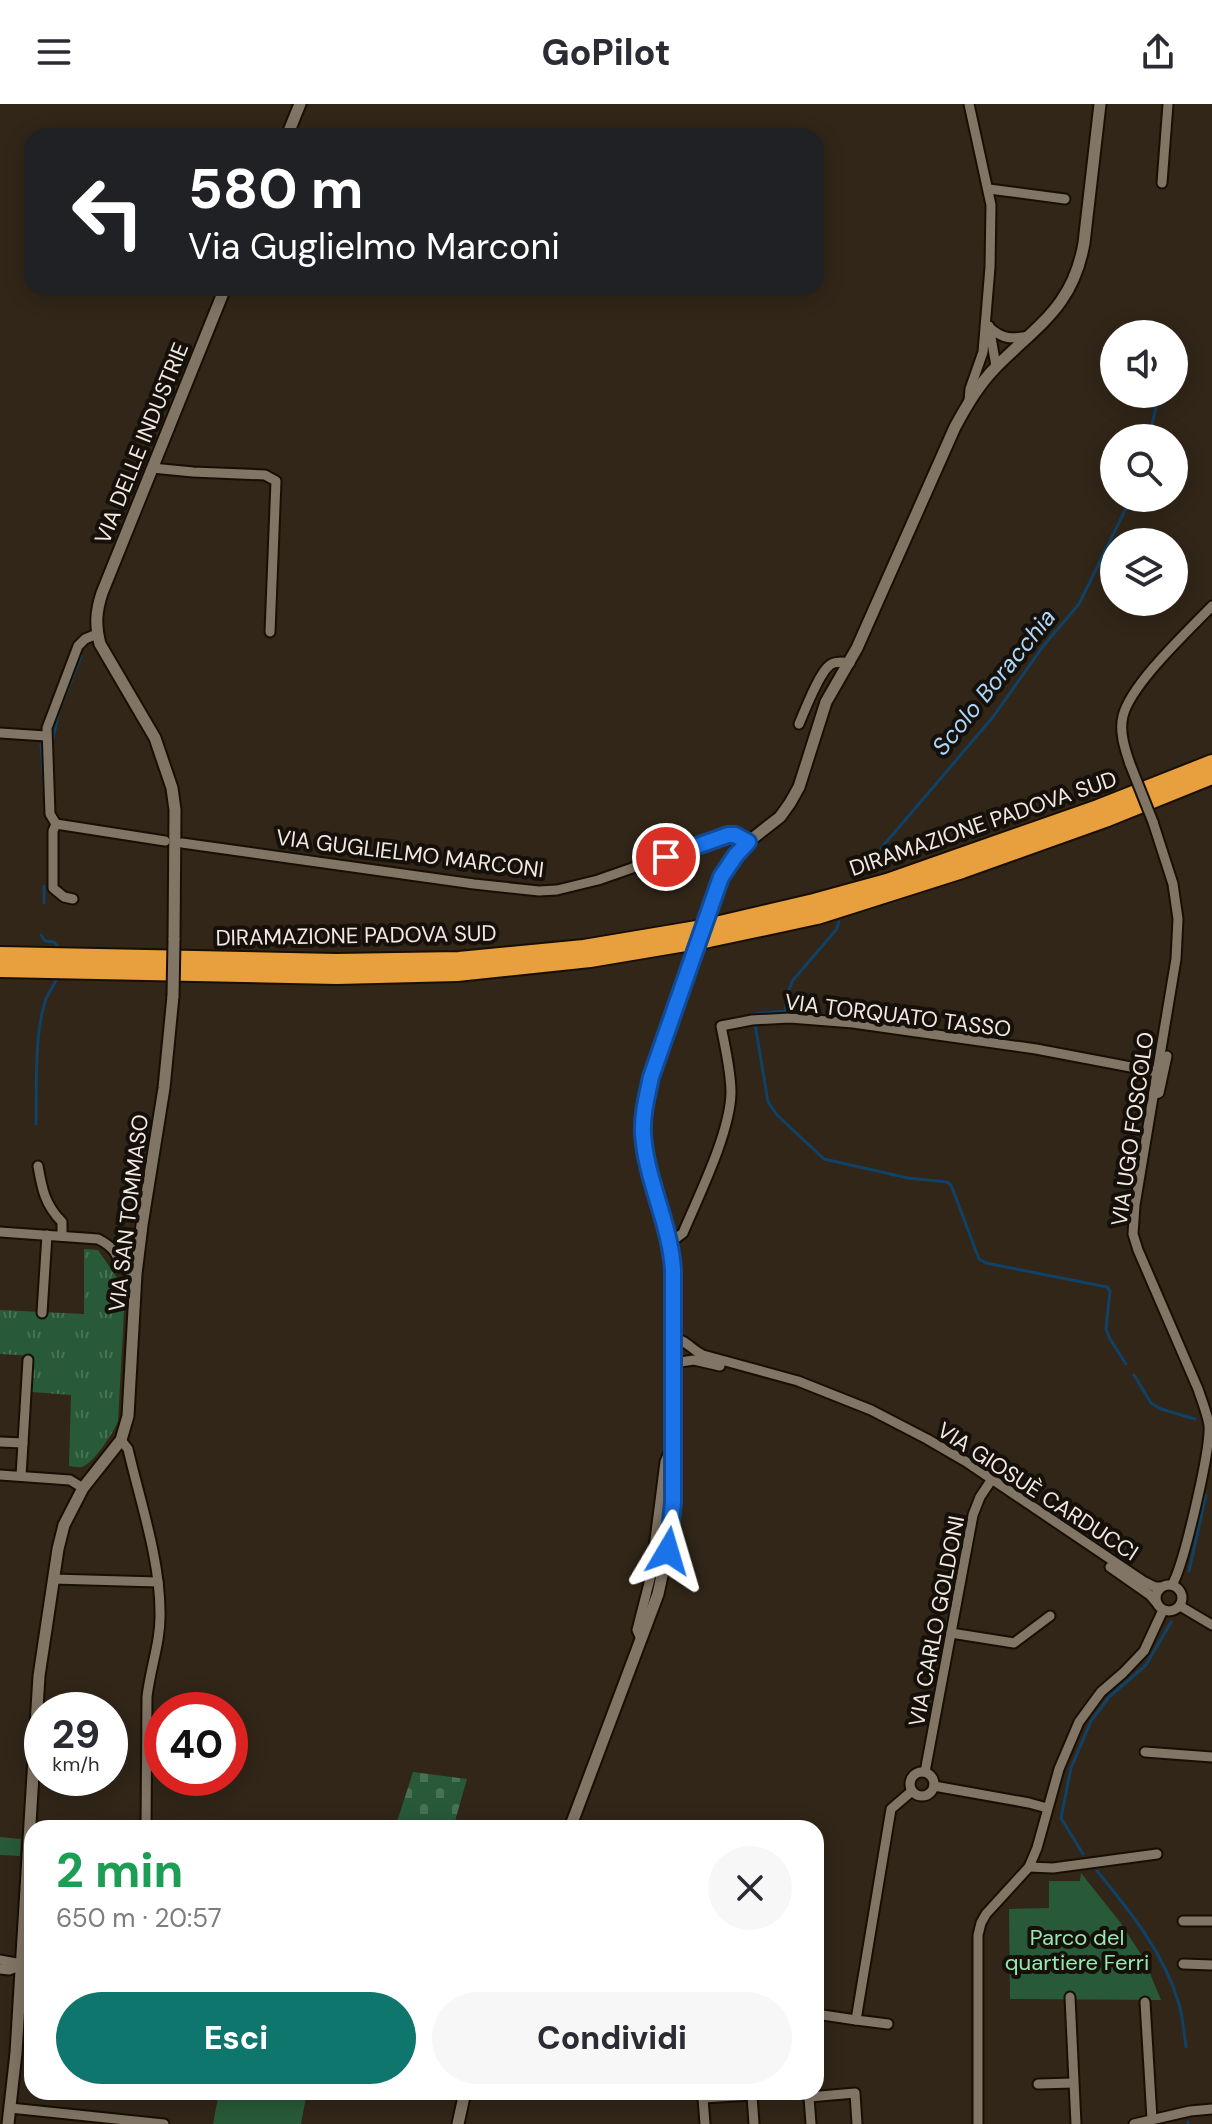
<!DOCTYPE html>
<html lang="it">
<head>
<meta charset="utf-8">
<style>
	body { margin:0; font-family:"DM Sans",sans-serif; background:#f7f7f7; color:#2b2b33; height:100vh; display:flex; flex-direction:column; font-size:30px; white-space:nowrap }
	* { box-sizing:border-box; margin:0 }
	p { font-size:26px; color:#7c7c81 }
	.icon { flex:none; width:44px; height:44px; fill:none; stroke:currentColor; stroke-width:2; stroke-linecap:round; stroke-linejoin:round }
	.map { position:relative; flex:1; overflow:hidden }
	.side { position:absolute; left:24px; top:1716px; width:800px; height:280px; display:flex; flex-direction:column; background:#fff; border-radius:24px; box-shadow:0 4px 20px #0003 }
	.side>* { flex:none }
	.hud { position:absolute; left:24px; top:24px; width:800px; height:168px; border-radius:24px; box-shadow:0 4px 20px #0003; background:#202124; color:#fff; overflow:hidden }
	.buttons { position:absolute; left:1100px; top:216px; display:grid; gap:16px }
	.buttons a { display:grid; place-items:center; width:88px; height:88px; border-radius:50%; background:#fff; box-shadow:0 4px 20px #0003; font-size:40px }
	.speed { position:absolute; left:24px; top:1588px; display:flex; gap:16px; font-size:40px; font-weight:700; text-align:center }
	.speed>* { display:grid; place-content:center; width:104px; height:104px; border-radius:50%; background:#fff; box-shadow:0 4px 20px #0003; line-height:1 }
	.speed small { font-size:20px; font-weight:400 }
	.speed .limit { border:12px solid #d22; background:#fff; color:#111 }
	.pin { position:absolute; display:grid; place-items:center; width:68px; height:68px; color:#fff; margin:-34px; border:4px solid #fff; border-radius:50%; box-shadow:0 2px 8px #0007 }
	.me { position:absolute; width:88px; margin:-44px; rotate:7deg; stroke-linejoin:round; filter:drop-shadow(0 0 6px #0008) }
	.turn { display:flex; align-items:center; gap:28px; height:168px; padding:0 32px; font-size:36px }
	.turn .icon { width:104px; height:104px; stroke-width:2.5 }
	.turn b { display:block; font-size:56px; line-height:68px }
	.round { display:grid; place-items:center; flex:none; width:84px; height:84px; border-radius:42px; background:#f7f7f7 }
	.overview { display:flex; align-items:center; justify-content:space-between; height:136px; padding:0 32px }
	h1 { font-size:48px; font-weight:800; line-height:60px; color:#1e9e55 }
	.action { display:flex; gap:16px; margin-top:auto; padding:16px 32px }
	.action a { flex:1; height:92px; border-radius:48px; background:#0f766e; color:#fff; font-size:32px; font-weight:800; line-height:92px; text-align:center }
	.action a+a { background:#f7f7f7; color:#2b2b33 }
	header { display:flex; justify-content:space-between; align-items:center; height:104px; padding:0 32px; background:#fff; font-size:36px; font-weight:800 }
	.map>svg:first-child { display:block }
	.grass { fill:url(#grass-tufts) }
	.cemetery { fill:url(#cemetery-stones) }
	.park { fill:#285a39 }
	.lines { fill:none; stroke-linecap:round; stroke-linejoin:round }
	.stream { stroke:#104167; stroke-width:3 }
	.minor-casing { stroke:#180f03; stroke-width:13 }
	.tertiary-casing { stroke:#180f03; stroke-width:15 }
	.motorway-casing { stroke:#180f03; stroke-width:20 }
	.minor { stroke:#817565; stroke-width:9 }
	.tertiary { stroke:#817565; stroke-width:11 }
	.motorway { stroke:#e89f3d; stroke-width:16 }
	.minor-bridge-casing { stroke:#180f03; stroke-width:13; stroke-linecap:butt }
	.tertiary-bridge-casing { stroke:#180f03; stroke-width:15; stroke-linecap:butt }
	.minor-bridge { stroke:#817565; stroke-width:9 }
	.tertiary-bridge { stroke:#817565; stroke-width:11 }
	.route-casing { stroke:#114b97; stroke-width:20 }
	.route { stroke:#1a73e8; stroke-width:14 }
	.labels { text-anchor:middle; stroke-width:8; stroke-linejoin:round; paint-order:stroke }
	.street-label { font-size:22px; fill:#f1eae1; stroke:#15100a }
	.park-label { font-size:22px; fill:#97e8af; stroke:#15100a }
	.water-label { font-size:24px; font-style:italic; fill:#add6fb; stroke:#15100a }
</style>
</head>
<body>
<header><svg class="icon" aria-label="menu" viewBox="0 0 24 24"><path d="M4 6h16M4 12h16M4 18h16"/></svg>GoPilot<svg class="icon" aria-label="share" viewBox="0 0 24 24"><path d="M12 15V3M7 8l5-5 5 5M5 13v7h14v-7"/></svg></header>
<div class="map">
<svg width="1212" height="2020" viewBox="0 0 1212 2020">
	<defs>
		<pattern id="grass-tufts" width="24" height="20" patternUnits="userSpaceOnUse" patternTransform="scale(2)"><rect width="24" height="20" fill="#285a39"/><path d="M3 7l-1-3M5 7V3M7 7l1-3M15 17l-1-3M17 17v-4M19 17l1-3" fill="none" stroke="#487255"/></pattern>
		<pattern id="cemetery-stones" width="16" height="16" patternUnits="userSpaceOnUse" patternTransform="scale(2)"><rect width="16" height="16" fill="#285a39"/><path d="M2 7V4a2 2 0 0 1 4 0v3zM10 15v-3a2 2 0 0 1 4 0v3z" fill="#487255"/></pattern>
	</defs>
	<rect width="100%" height="100%" fill="#312618"/>
	<path class="grass" d="M 84,1145 L 98,1146 L 120,1178 L 125,1190 L 118,1317 C 114,1328 93,1360 82,1363 C 78,1364 73,1362 69,1362 L 71,1291 L 32,1288 L 34,1252 L 0,1250 L 0,1206 L 84,1210 Z"/>
	<path class="cemetery" d="M 413,1668 L 467,1675 L 453,1724 L 395,1724 Z"/>
	<g class="park">
		<path d="M 0,1733 L 21,1735 L 20,1752 L 0,1751 Z"/>
		<path d="M 1081,1769 L 1120,1818 L 1144,1855 L 1161,1896 L 1010,1895 L 1009,1805 L 1049,1804 L 1049,1777 L 1080,1777 Z"/>
		<path d="M 219,1988 L 307,1988 L 301,2020 L 213,2020 Z"/>
	</g>
	<g class="lines">
		<g class="stream">
			<path d="M 1126,229 L 1132,230"/>
			<path d="M 1149,334 L 1159,290"/>
			<path d="M 52,639 L 59,607 L 81,552"/>
			<path d="M 41,640 L 44,682"/>
			<path d="M 864,770 L 883,742 L 993,613 L 1044,541 L 1079,500 L 1131,394"/>
			<path d="M 44,782 L 44,799"/>
			<path d="M 41,831 L 45,837 L 54,838 L 58,843"/>
			<path d="M 755,910 L 785,907 L 787,890 L 793,876 L 836,826 L 839,818"/>
			<path d="M 755,920 L 768,998 L 777,1011 L 824,1055 L 908,1074 L 947,1078 L 951,1081 L 979,1155 L 986,1159 L 1107,1183 L 1110,1187 L 1106,1225 L 1110,1235 L 1126,1260"/>
			<path d="M 36,1020 C 37,982 34,934 45,898 C 47,890 53,884 56,876"/>
			<path d="M 1134,1271 L 1151,1299 L 1161,1305 L 1195,1315"/>
			<path d="M 1189,1467 L 1206,1391"/>
			<path d="M 1083,1750 L 1061,1714 L 1071,1664 L 1091,1617 L 1109,1593 L 1146,1561 L 1171,1518"/>
			<path d="M 1097,1767 C 1130,1807 1164,1849 1179,1900 C 1183,1914 1184,1929 1186,1943"/>
			<path d="M 1188,2018 L 1188,2020"/>
		</g>
		<g class="minor-casing">
			<g id="minor">
				<path d="M 1162,79 L 1168,0"/>
				<path d="M 989,85 L 1065,95"/>
				<path d="M 989,222 L 996,262"/>
				<path d="M 989,223 C 1003,236 1012,235 1030,232"/>
				<path d="M 969,297 L 970,285 L 983,248 L 990,163 L 991,101 L 969,0"/>
				<path d="M 152,364 L 193,368 L 265,371 L 276,377 L 270,528"/>
				<path d="M 799,620 C 805,606 819,569 830,561 C 835,557 843,558 850,559"/>
				<path d="M 0,629 L 46,632"/>
				<path d="M 1130,660 C 1125,645 1119,628 1123,612 C 1131,580 1188,527 1212,502"/>
				<path d="M 1153,718 L 1173,780 L 1178,815 L 1176,855 L 1135,1101 L 1133,1130 L 1138,1146 L 1198,1285 C 1202,1297 1207,1309 1209,1321 C 1211,1344 1184,1461 1172,1481"/>
				<path d="M 56,720 L 165,737"/>
				<path d="M 182,739 L 474,780 L 539,787 L 557,786 L 598,776 L 721,733 L 735,731 L 748,738"/>
				<path d="M 73,795 L 64,793 L 53,784 L 53,727 L 56,720 L 50,710 L 47,624 L 78,542 L 85,535 L 97,530"/>
				<path d="M 1154,990 L 1159,989 L 1167,952"/>
				<path d="M 38,1062 C 42,1085 45,1101 62,1118 L 62,1132"/>
				<path d="M 0,1128 L 98,1135 C 104,1138 110,1142 114,1147 C 121,1158 122,1167 136,1170"/>
				<path d="M 670,1136 L 675,1135 L 683,1129 C 699,1091 730,1029 731,989 C 731,967 725,943 721,922 L 752,916 L 790,914 L 853,919 L 1036,945 L 1157,968"/>
				<path d="M 42,1209 L 47,1131"/>
				<path d="M 673,1234 C 685,1235 692,1246 703,1251 L 798,1277 L 871,1306 L 927,1335 L 965,1357 L 1143,1477 L 1155,1483 L 1161,1483"/>
				<path d="M 673,1259 L 694,1256 L 720,1262"/>
				<path d="M 121,1336 L 128,1345 C 140,1397 160,1455 160,1508 C 161,1537 150,1565 147,1593 L 146,1724"/>
				<path d="M 0,1338 L 23,1339"/>
				<path d="M 0,1371 L 70,1376 L 83,1384"/>
				<path d="M 21,1372 L 28,1256"/>
				<path d="M 1110,1463 L 1150,1491 L 1156,1498"/>
				<path d="M 53,1475 L 158,1478"/>
				<circle cx="1169" cy="1494" r="13"/>
				<path d="M 1180,1502 L 1212,1521"/>
				<path d="M 951,1529 L 1014,1539 L 1050,1512"/>
				<path d="M 641,1535 L 637,1526 L 650,1475 L 665,1358 L 672,1341"/>
				<path d="M 1145,1648 L 1212,1653"/>
				<circle cx="922" cy="1680" r="12"/>
				<path d="M 925,1668 L 973,1411 L 980,1393 L 992,1375"/>
				<path d="M 934,1682 L 1029,1699 L 1047,1704"/>
				<path d="M 1029,1763 L 1053,1764 L 1157,1750"/>
				<path d="M 1183,1817 L 1212,1817"/>
				<path d="M 0,1856 L 32,1862"/>
				<path d="M 1183,1860 L 1212,1861"/>
				<path d="M 0,1865 L 9,1866 L 22,1861"/>
				<path d="M 1070,1893 L 1076,2020"/>
				<path d="M 1145,1898 L 1152,2015"/>
				<path d="M 816,1910 L 856,1916"/>
				<path d="M 888,1920 L 856,1916 L 891,1705 L 912,1687"/>
				<path d="M 1038,1980 L 1073,1979"/>
				<path d="M 10,2004 L 164,2020"/>
				<path d="M 705,2020 L 703,1994 L 752,1991 L 754,2020"/>
				<path d="M 811,2020 L 809,1993 L 855,1989 L 857,2020"/>
				<path d="M 978,2020 L 978,1831 L 981,1819 L 986,1810 L 1029,1763 L 1037,1744 L 1059,1665 L 1079,1618 L 1101,1588 L 1123,1569 L 1144,1547 L 1163,1506"/>
				<path d="M 1134,2020 L 1190,2007 L 1212,2005"/>
			</g>
		</g>
		<g class="tertiary-casing">
			<g id="tertiary">
				<path d="M 287,32 L 300,0"/>
				<path d="M 711,798 L 728,762 L 748,738 L 780,713 L 790,699 L 799,683 L 826,598 L 857,544 L 955,323 C 967,301 979,280 997,262 C 1039,220 1073,202 1084,139 L 1100,0"/>
				<path d="M 174,836 L 175,706 L 172,684 L 155,634 L 100,540 C 95,521 96,507 102,489 L 225,184"/>
				<path d="M 570,1724 L 658,1490 L 671,1430 L 673,1398 L 674,1338 L 672,1151 C 667,1112 649,1076 644,1037 C 637,987 672,913 688,865"/>
				<path d="M 8,2020 L 16,1949 L 39,1572 L 58,1445 L 64,1421 L 83,1384 L 121,1336 L 128,1312 L 136,1170 L 142,1121 L 164,984 L 173,892"/>
				<path d="M 458,2020 L 465,1988"/>
			</g>
		</g>
		<g class="motorway-casing">
			<g id="motorway">
				<path d="M 0,851 L 336,858 L 459,856 L 584,844 L 703,824 L 814,798 L 887,778 L 1098,704 L 1212,659"/>
				<path d="M 0,865 L 337,872 L 457,869 L 590,855 L 709,835 L 817,812 L 962,766 L 1105,715 L 1212,672"/>
			</g>
		</g>
		<use href="#minor" class="minor"/>
		<use href="#tertiary" class="tertiary"/>
		<use href="#motorway" class="motorway"/>
		<g class="minor-bridge-casing">
			<path id="minor-bridge" d="M 1130,660 L 1153,718"/>
		</g>
		<g class="tertiary-bridge-casing">
			<g id="tertiary-bridge">
				<path d="M 688,865 L 711,798"/>
				<path d="M 173,892 L 174,836"/>
			</g>
		</g>
		<use href="#minor-bridge" class="minor-bridge"/>
		<use href="#tertiary-bridge" class="tertiary-bridge"/>
	</g>
	<g class="lines">
		<g class="route-casing">
			<path id="route" d="M 666,753 L 728,731 L 735,731 L 748,738 L 736,751 L 721,773 L 651,973 C 647,992 642,1010 643,1030 C 646,1076 670,1119 673,1166 L 673,1398 L 668,1447"/>
		</g>
		<use href="#route" class="route"/>
	</g>
	<g class="labels">
		<g class="street-label">
			<text transform="translate(141 339) rotate(-68)" y="8">VIA DELLE INDUSTRIE</text>
			<text transform="translate(983 719) rotate(-19)" y="8">DIRAMAZIONE PADOVA SUD</text>
			<text transform="translate(410 749) rotate(7)" y="8">VIA GUGLIELMO MARCONI</text>
			<text transform="translate(356 831) rotate(-1)" y="8">DIRAMAZIONE PADOVA SUD</text>
			<text transform="translate(898 911) rotate(7)" y="8">VIA TORQUATO TASSO</text>
			<text transform="translate(1132 1025) rotate(-82)" y="8">VIA UGO FOSCOLO</text>
			<text transform="translate(128 1109) rotate(-83)" y="8">VIA SAN TOMMASO</text>
			<text transform="translate(1038 1387) rotate(33)" y="8">VIA GIOSUÈ CARDUCCI</text>
			<text transform="translate(936 1517) rotate(-79)" y="8">VIA CARLO GOLDONI</text>
		</g>
		<g class="park-label">
			<text x="1077" y="1841">Parco del<tspan x="1077" dy="25">quartiere Ferri</tspan></text>
		</g>
		<g class="water-label">
			<text transform="translate(994 578) rotate(-51)" y="8">Scolo Boracchia</text>
		</g>
	</g>
</svg>
<div class="buttons">
<a><svg class="icon" aria-label="sound" viewBox="0 0 24 24"><path d="M4 9h4l5-4v14l-5-4H4zM17 9q2 3 0 6"/></svg></a>
<a><svg class="icon" aria-label="search" viewBox="0 0 24 24"><circle cx="10" cy="10" r="6"/><path d="M15 15l6 6"/></svg></a>
<a><svg class="icon" aria-label="layers" viewBox="0 0 24 24"><path d="M12 4l9 5-9 5-9-5zM3 14l9 5 9-5"/></svg></a>
</div>
<div class="speed"><div>29<small>km/h</small></div><div class="limit">40</div></div>
<div class="pin" style="left:666px;top:753px;background:#d93025"><svg class="icon" aria-label="arrive" viewBox="0 0 24 24"><path d="M6 21V4h12l-3 4 3 4H6"/></svg></div>
<svg class="me" style="left:668px;top:1447px" viewBox="-20 -20 40 40"><path d="M0-17L14 15 0 8-14 15z" fill="#1a73e8" stroke="#fff" stroke-width="4"/></svg>
<div class="hud">
<div class="turn"><svg class="icon" aria-label="left" viewBox="0 0 24 24"><path d="M17 20v-9H6M10 6l-5 5 5 5"/></svg><div><b>580 m</b>Via Guglielmo Marconi</div></div>
</div>
<section class="side">
<div class="overview"><div><h1>2 min</h1><p>650 m · 20:57</p></div><a class="round"><svg class="icon" aria-label="close" viewBox="0 0 24 24"><path d="M6 6l12 12M18 6L6 18"/></svg></a></div>
<div class="action"><a>Esci</a><a>Condividi</a></div>
</section>
</div>
</body>
</html>
